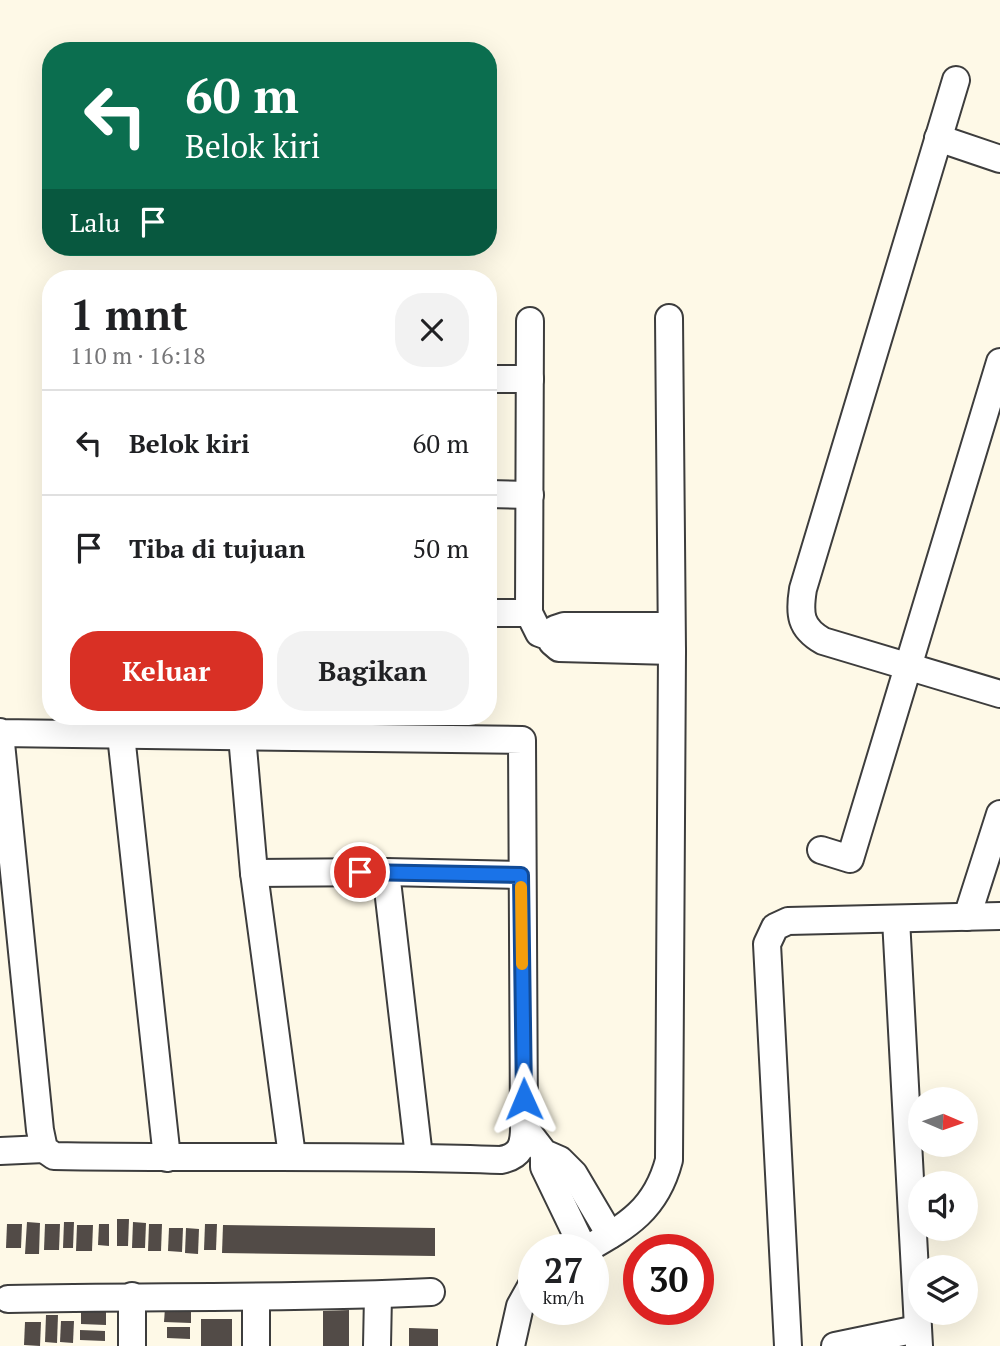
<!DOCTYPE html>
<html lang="id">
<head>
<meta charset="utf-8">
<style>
	body { margin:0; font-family:"PT Serif",serif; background:#f2f2f2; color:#202124; height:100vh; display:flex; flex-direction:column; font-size:26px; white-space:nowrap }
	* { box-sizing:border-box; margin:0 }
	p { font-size:23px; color:#757577 }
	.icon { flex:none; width:38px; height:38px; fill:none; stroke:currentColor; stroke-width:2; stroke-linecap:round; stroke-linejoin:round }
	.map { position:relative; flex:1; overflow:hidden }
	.details { position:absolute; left:42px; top:270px; width:455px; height:455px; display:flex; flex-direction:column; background:#fff; border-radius:28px; box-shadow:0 7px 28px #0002 }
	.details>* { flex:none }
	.guide { position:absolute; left:42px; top:42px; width:455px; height:214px; border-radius:28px; box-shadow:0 7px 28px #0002; background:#0b6e4f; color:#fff; overflow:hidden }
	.needle { width:46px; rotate:92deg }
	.buttons { position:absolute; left:908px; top:1087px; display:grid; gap:14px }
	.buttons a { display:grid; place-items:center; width:70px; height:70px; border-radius:50%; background:#fff; box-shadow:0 7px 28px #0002; font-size:35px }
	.speed { position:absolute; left:518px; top:1234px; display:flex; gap:14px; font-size:35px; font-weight:700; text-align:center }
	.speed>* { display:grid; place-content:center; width:91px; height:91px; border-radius:50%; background:#fff; box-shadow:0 7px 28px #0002; line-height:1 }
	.speed small { font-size:18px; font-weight:400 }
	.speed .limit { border:10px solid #d22; background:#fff; color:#111 }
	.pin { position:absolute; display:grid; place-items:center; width:60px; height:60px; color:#fff; margin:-30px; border:4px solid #fff; border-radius:50%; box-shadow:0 2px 7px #0007 }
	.me { position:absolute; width:77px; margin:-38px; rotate:359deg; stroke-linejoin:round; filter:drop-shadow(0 0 5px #0008) }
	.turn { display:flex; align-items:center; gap:24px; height:147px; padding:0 28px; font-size:32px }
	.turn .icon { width:91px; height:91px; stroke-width:2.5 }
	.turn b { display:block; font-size:49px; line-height:60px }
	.then { display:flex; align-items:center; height:66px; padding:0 28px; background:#0003; gap:14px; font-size:26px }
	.round { display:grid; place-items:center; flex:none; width:74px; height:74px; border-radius:28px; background:#f2f2f2 }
	.summary { display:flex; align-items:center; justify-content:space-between; height:119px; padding:0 28px }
	h1 { font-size:42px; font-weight:800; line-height:52px }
	.action { display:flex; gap:14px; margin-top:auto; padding:14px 28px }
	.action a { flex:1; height:80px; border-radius:28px; background:#d93025; color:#fff; font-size:28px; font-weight:800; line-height:80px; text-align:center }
	.action a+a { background:#f2f2f2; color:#202124 }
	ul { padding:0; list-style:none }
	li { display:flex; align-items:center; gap:21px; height:105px; padding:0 28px; border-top:2px solid #e0e0e0 }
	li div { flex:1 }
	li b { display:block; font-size:26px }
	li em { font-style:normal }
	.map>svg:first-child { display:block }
	.building { fill:#524b47 }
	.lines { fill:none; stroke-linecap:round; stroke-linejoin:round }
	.minor-casing { stroke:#3d3d3d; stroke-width:30 }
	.minor { stroke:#fff; stroke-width:26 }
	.route-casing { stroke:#114b97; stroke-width:18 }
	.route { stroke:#1a73e8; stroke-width:12 }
	.slow { stroke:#f59e0b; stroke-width:12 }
</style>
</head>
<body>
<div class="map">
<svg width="1000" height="1346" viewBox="0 0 1000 1346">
	<rect width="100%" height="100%" fill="#fef9e7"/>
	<g class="building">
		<path d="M 117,1219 L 129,1219 L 128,1246 L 117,1246 Z"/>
		<path d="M 27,1222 L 40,1223 L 39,1254 L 25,1254 Z"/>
		<path d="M 64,1222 L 74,1222 L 73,1248 L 63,1248 Z"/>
		<path d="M 133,1222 L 146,1223 L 145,1248 L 132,1248 Z"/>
		<path d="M 7,1224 L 22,1224 L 21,1248 L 6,1248 Z"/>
		<path d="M 45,1224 L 60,1224 L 59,1250 L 44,1250 Z"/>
		<path d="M 99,1224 L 109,1224 L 109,1246 L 98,1245 Z"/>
		<path d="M 149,1224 L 162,1224 L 161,1251 L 148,1251 Z"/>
		<path d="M 205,1224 L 217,1224 L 216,1250 L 204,1250 Z"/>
		<path d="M 77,1225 L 93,1225 L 92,1251 L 76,1251 Z"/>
		<path d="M 223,1225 L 435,1228 L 435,1256 L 222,1253 Z"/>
		<path d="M 169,1228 L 183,1228 L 182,1252 L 168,1251 Z"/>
		<path d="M 186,1228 L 199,1229 L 198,1254 L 185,1253 Z"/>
		<path d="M 81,1308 L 106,1309 L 106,1325 L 81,1324 Z"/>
		<path d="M 165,1308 L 191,1309 L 191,1323 L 164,1322 Z"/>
		<path d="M 349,1310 L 349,1346 L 323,1346 L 323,1311 Z"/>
		<path d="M 46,1315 L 58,1315 L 57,1343 L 45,1342 Z"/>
		<rect x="201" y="1319" width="31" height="27"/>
		<path d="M 61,1321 L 74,1321 L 73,1343 L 60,1342 Z"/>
		<path d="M 25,1322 L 41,1322 L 40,1346 L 24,1345 Z"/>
		<path d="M 167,1327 L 190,1327 L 190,1339 L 167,1338 Z"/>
		<path d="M 409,1328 L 438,1329 L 438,1346 L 409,1346 Z"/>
		<path d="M 80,1330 L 105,1331 L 105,1341 L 80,1340 Z"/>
	</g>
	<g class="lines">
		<g class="minor-casing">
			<g id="minor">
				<path d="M 956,80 L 803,589 C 799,614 800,628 823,641 L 1000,694"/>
				<path d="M 938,138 L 1000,159"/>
				<path d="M 530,321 L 529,613 L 539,633 L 550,637 L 552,642 L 559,648 L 672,651"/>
				<path d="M 488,379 L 530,379"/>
				<path d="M 488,494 L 530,495"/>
				<path d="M 488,613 L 529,613"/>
				<path d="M 550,637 L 555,629 L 564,626 L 671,626"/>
				<path d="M 0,732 L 0,733 L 40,1130 L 44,1149 L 54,1156 C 203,1159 352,1154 501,1160 C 521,1156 524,1145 524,1127 L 522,740 L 0,733"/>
				<path d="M 121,735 L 167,1158"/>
				<path d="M 242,736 L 254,873 L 292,1156"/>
				<path d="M 821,850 L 850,859 L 1000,362"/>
				<path d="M 386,872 L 419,1157"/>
				<path d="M 254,873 L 386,872 L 521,875"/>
				<path d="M 967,917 L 1000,814"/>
				<path d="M 896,919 L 919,1346"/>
				<path d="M 524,1127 L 544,1153 L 560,1160 L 574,1174 L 610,1235"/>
				<path d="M 0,1151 L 44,1149"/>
				<path d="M 544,1153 L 544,1167 L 584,1250"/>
				<path d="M 585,1250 C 627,1226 656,1210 669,1160 L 672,651 L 669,318"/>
				<path d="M 132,1296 L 132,1346"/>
				<path d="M 8,1299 C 149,1296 290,1299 431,1292"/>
				<path d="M 256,1346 L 256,1298"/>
				<path d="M 377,1346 L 378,1295"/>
				<path d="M 511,1346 L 520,1306 L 534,1281"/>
				<path d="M 788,1346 L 767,944 L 775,927 L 788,921 L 1000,916"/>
				<path d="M 835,1346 L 917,1329"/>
			</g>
		</g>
		<use href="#minor" class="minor"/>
	</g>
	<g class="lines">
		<g class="route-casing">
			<path id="route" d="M 360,872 L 521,875 L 524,1099"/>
		</g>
		<use href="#route" class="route"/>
		<path class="slow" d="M 521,887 L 522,964"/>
	</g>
</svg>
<div class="buttons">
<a><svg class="needle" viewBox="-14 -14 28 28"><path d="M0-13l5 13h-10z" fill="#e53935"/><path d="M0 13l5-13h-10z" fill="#757577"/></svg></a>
<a><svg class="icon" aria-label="sound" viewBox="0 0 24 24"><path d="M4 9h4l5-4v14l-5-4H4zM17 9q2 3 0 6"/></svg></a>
<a><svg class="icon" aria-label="layers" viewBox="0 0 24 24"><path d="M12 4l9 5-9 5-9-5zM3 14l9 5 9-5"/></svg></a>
</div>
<div class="speed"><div>27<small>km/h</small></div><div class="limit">30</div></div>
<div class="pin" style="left:360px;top:872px;background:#d93025"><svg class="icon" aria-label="arrive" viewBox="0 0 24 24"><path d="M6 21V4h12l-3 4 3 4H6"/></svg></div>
<svg class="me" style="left:524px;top:1099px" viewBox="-20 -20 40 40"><path d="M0-17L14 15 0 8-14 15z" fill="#1a73e8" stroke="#fff" stroke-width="4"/></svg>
<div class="guide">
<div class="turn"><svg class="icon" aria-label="left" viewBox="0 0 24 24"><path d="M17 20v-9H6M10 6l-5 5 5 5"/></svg><div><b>60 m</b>Belok kiri</div></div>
<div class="then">Lalu<svg class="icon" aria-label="arrive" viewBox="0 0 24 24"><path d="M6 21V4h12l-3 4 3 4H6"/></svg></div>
</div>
<section class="details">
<div class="summary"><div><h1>1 mnt</h1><p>110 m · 16:18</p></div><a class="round"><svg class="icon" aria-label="close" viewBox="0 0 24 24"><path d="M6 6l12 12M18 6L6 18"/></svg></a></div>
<ul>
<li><svg class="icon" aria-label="left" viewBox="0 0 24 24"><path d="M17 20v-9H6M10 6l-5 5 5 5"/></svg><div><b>Belok kiri</b></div><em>60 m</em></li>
<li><svg class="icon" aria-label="arrive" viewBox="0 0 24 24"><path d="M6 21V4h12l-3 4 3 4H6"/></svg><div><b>Tiba di tujuan</b></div><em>50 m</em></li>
</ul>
<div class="action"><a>Keluar</a><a>Bagikan</a></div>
</section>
</div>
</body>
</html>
